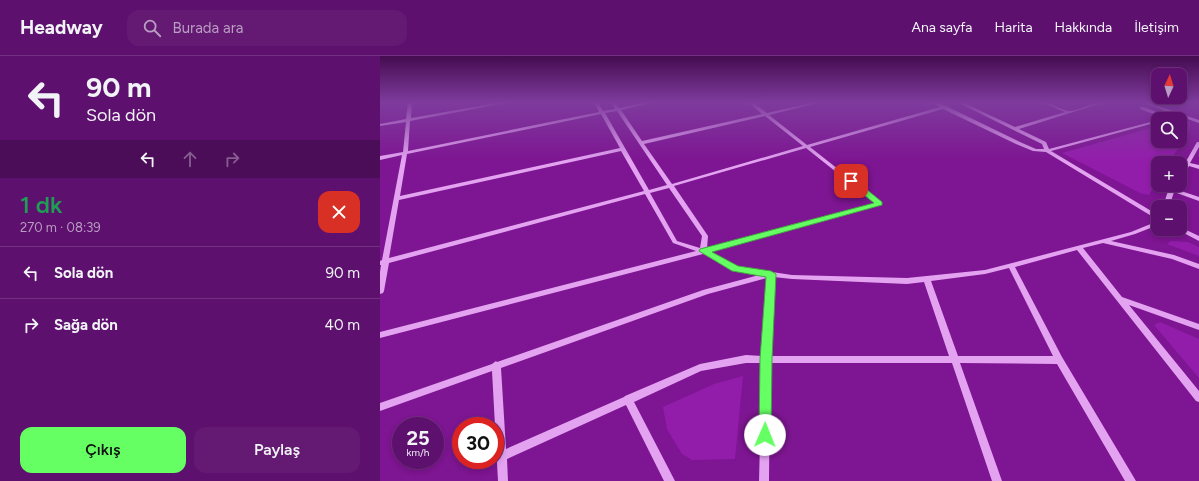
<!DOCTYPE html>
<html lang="tr">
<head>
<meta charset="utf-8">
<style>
	body { margin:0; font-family:Figtree,sans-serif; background:#641973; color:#f1f3f6; height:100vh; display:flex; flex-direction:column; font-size:15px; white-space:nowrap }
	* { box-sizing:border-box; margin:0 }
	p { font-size:13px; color:#b99dc2 }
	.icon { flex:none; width:22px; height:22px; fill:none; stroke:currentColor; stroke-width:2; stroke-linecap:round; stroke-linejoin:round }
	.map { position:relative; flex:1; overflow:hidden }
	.panel { display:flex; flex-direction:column; background:#5e106e; width:380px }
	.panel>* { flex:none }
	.top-card { background:#5e106e; color:#f1f3f6; overflow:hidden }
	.needle { width:26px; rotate:4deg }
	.buttons { position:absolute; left:771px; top:12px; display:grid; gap:8px }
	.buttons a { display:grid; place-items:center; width:36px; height:36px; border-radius:8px; background:#5e106e; box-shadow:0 2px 6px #0003,0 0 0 1px #733081; font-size:20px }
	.speed { position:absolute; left:12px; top:361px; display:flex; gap:8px; font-size:20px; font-weight:700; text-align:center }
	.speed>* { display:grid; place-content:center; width:52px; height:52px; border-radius:50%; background:#5e106e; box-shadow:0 2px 6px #0003,0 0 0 1px #733081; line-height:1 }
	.speed small { font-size:10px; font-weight:400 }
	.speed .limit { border:6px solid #d22; background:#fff; color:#111 }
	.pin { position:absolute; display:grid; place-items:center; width:34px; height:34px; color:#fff; margin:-17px; border-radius:8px; box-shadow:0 2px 6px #0006 }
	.me { position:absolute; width:44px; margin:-22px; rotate:1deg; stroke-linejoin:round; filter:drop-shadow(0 0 3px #0008) }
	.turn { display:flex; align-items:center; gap:14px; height:84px; padding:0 20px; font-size:18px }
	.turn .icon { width:52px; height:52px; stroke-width:2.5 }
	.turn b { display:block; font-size:28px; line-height:34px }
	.lanes { display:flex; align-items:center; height:38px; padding:0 20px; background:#0003; justify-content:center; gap:20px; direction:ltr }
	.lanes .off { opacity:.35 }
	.round { display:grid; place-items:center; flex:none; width:42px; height:42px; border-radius:12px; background:#641973 }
	.head { display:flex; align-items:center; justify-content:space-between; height:68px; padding:0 20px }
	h1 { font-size:24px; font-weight:600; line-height:30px; color:#1e9e55 }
	.action { display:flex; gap:8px; margin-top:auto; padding:8px 20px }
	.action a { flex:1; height:46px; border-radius:12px; background:#65ff63; color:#111; font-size:16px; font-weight:600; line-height:46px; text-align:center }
	.action a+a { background:#641973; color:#f1f3f6 }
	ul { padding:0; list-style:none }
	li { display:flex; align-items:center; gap:12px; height:52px; padding:0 20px; border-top:1px solid #733081 }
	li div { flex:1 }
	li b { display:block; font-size:15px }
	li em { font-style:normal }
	header { display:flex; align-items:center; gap:24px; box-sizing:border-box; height:56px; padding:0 20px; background:#5e106e; border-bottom:1px solid #733081 }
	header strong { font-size:19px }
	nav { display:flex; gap:22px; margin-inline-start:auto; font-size:14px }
	.search { width:280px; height:36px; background:#641973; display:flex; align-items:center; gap:10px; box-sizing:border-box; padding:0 14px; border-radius:12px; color:#b99dc2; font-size:15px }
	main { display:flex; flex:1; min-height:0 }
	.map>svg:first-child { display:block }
	.green { fill:#931dab }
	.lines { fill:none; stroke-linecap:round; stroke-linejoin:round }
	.minor { fill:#e3a3f1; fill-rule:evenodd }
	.route { fill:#65ff63; stroke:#42a640 }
</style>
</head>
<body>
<header>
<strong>Headway</strong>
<div class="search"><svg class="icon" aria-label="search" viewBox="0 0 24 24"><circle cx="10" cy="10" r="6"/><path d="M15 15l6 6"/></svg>Burada ara</div>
<nav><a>Ana sayfa</a><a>Harita</a><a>Hakkında</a><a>İletişim</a></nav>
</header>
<main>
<section class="panel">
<div class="top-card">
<div class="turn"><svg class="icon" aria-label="left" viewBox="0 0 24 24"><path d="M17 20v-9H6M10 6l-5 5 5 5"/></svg><div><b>90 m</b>Sola dön</div></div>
<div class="lanes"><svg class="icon" aria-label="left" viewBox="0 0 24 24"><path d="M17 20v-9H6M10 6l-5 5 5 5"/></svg><svg class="icon off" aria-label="ahead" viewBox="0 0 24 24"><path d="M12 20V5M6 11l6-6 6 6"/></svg><svg class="icon off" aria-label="right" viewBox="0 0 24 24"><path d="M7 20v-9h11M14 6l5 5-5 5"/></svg></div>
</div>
<div class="head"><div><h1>1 dk</h1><p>270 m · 08:39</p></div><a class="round" style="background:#d93025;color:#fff"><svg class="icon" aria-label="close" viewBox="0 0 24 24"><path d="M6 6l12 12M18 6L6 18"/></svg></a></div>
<ul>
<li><svg class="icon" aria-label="left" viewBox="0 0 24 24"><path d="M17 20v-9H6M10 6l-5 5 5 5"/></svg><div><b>Sola dön</b></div><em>90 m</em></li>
<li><svg class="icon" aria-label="right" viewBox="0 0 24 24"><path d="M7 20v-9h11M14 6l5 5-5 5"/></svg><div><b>Sağa dön</b></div><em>40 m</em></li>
</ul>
<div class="action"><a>Çıkış</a><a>Paylaş</a></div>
</section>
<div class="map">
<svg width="819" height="425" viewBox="0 0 819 425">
	<rect width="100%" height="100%" fill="#7e1592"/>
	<g class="green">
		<path d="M 803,63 L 810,66 L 810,73 L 789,107 L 778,107 L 778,124 L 769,139 L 760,137 L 682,97 L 778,70 L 778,85 L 800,85 L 800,64 Z"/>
		<path d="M 791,185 L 808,186 L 819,191 L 819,200 L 787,188 Z"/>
		<path d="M 780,266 L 819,283 L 819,322 L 774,269 Z"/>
		<path d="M 363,320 L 355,403 L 312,404 L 302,398 L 287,373 L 283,351 L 334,328 Z"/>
	</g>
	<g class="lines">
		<g class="minor">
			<path d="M 28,46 L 32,46 L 31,62 L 122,46 L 131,46 L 30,65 L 28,95 L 219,56 L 214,46 L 218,46 L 223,55 L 235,53 L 231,46 L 235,46 L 239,52 L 268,46 L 276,46 L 241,54 L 262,85 L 382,58 L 368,46 L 372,46 L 387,57 L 435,46 L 442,46 L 389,59 L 427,89 L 560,51 L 551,46 L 556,46 L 566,50 L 640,86 L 656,93 L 664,93 L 662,88 L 577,46 L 582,46 L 635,71 L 685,56 L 661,46 C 671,46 678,53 688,55 C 695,56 714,46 725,46 L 639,73 L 666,86 L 669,93 L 778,64 L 778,66 L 671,95 L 778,159 L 778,164 L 666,96 L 653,95 L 636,88 L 563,53 L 430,91 L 501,147 L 501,149 L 330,196 L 358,211 L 412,219 L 527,222 L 605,214 L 751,176 L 778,165 L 778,169 L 755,178 L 731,185 L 794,199 L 819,208 L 819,213 L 792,203 L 723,187 L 703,192 L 742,241 L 819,268 L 819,274 L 749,249 L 819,335 L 819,346 L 816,345 L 697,194 L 635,211 L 682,301 L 756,425 L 745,425 L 677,308 L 580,307 L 622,425 L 612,425 L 572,307 L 390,307 L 389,425 L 379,425 L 382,307 L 366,307 L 321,315 L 254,346 L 295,425 L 284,425 L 246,349 L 127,403 L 128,425 L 118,425 L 112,315 L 0,355 L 0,347 L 112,308 L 116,305 L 117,306 L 323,234 L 379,219 L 354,215 L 323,198 L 0,282 L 0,276 L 316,195 L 293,187 L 265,138 L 9,207 L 4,235 L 3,237 L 0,238 L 0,216 L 1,209 L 0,209 L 0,205 L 2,204 L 22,99 L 0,104 L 0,100 L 23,96 L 26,66 L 0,70 L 0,68 L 26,63 ZM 237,55 L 287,129 L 269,134 L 225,57 ZM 221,58 L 240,92 L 20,140 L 27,98 ZM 385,60 L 423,90 L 292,128 L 264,88 ZM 426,92 L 495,147 L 327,192 L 328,180 L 294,130 ZM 241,95 L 264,135 L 9,202 L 19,144 ZM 289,132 L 322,180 L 320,192 L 297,185 L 270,137 ZM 629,212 L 673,300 L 578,300 L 551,225 L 605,218 ZM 394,221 L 412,223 L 527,228 L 544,226 L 569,300 L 390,300 ZM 387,222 L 382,300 L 366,299 L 320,308 L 245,340 L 244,341 L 126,393 L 121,312 L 328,238 Z"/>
			<path d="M 760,46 L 766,46 L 819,64 L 819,67 Z"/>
			<path d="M 760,51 L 764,51 L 791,62 L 785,63 L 785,62 L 760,53 Z"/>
			<path d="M 817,86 L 819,86 L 819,91 L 810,107 L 819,109 L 819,113 L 809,110 L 802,122 L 800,123 L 800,116 Z"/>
			<path d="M 792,129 L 798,129 L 795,133 L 819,141 L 819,145 L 794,136 L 789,151 L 783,151 L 787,138 Z"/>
			<path d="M 800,171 L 819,180 L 819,185 L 796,173 L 800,173 Z"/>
		</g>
	</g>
	<linearGradient id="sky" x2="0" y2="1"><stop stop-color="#450c50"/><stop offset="0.44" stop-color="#7e3b9d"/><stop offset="1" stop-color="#7e3b9d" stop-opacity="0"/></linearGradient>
	<rect width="819" height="105" fill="url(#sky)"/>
	<path class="route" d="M 468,123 L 474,123 L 502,146 L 502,149 L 332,196 L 358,210 L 391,215 L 396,218 L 392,303 L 391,379 L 390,384 L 385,385 L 380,384 L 379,379 L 380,303 L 386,221 L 352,215 L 319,195 L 320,193 L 494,147 L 468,126 Z"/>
</svg>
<div class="buttons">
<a><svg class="needle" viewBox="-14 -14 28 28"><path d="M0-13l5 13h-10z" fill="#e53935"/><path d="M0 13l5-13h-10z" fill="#b99dc2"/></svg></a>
<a><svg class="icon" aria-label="search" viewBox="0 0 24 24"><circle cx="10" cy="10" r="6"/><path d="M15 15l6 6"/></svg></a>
<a>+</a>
<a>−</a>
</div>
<div class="speed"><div>25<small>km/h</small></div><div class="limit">30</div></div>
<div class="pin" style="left:471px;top:125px;background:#d93025"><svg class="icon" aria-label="arrive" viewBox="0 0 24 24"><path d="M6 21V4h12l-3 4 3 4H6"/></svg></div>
<svg class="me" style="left:385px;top:379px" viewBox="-20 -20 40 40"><circle r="19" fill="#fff"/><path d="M0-13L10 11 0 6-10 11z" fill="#65ff63"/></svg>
</div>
</main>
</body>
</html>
